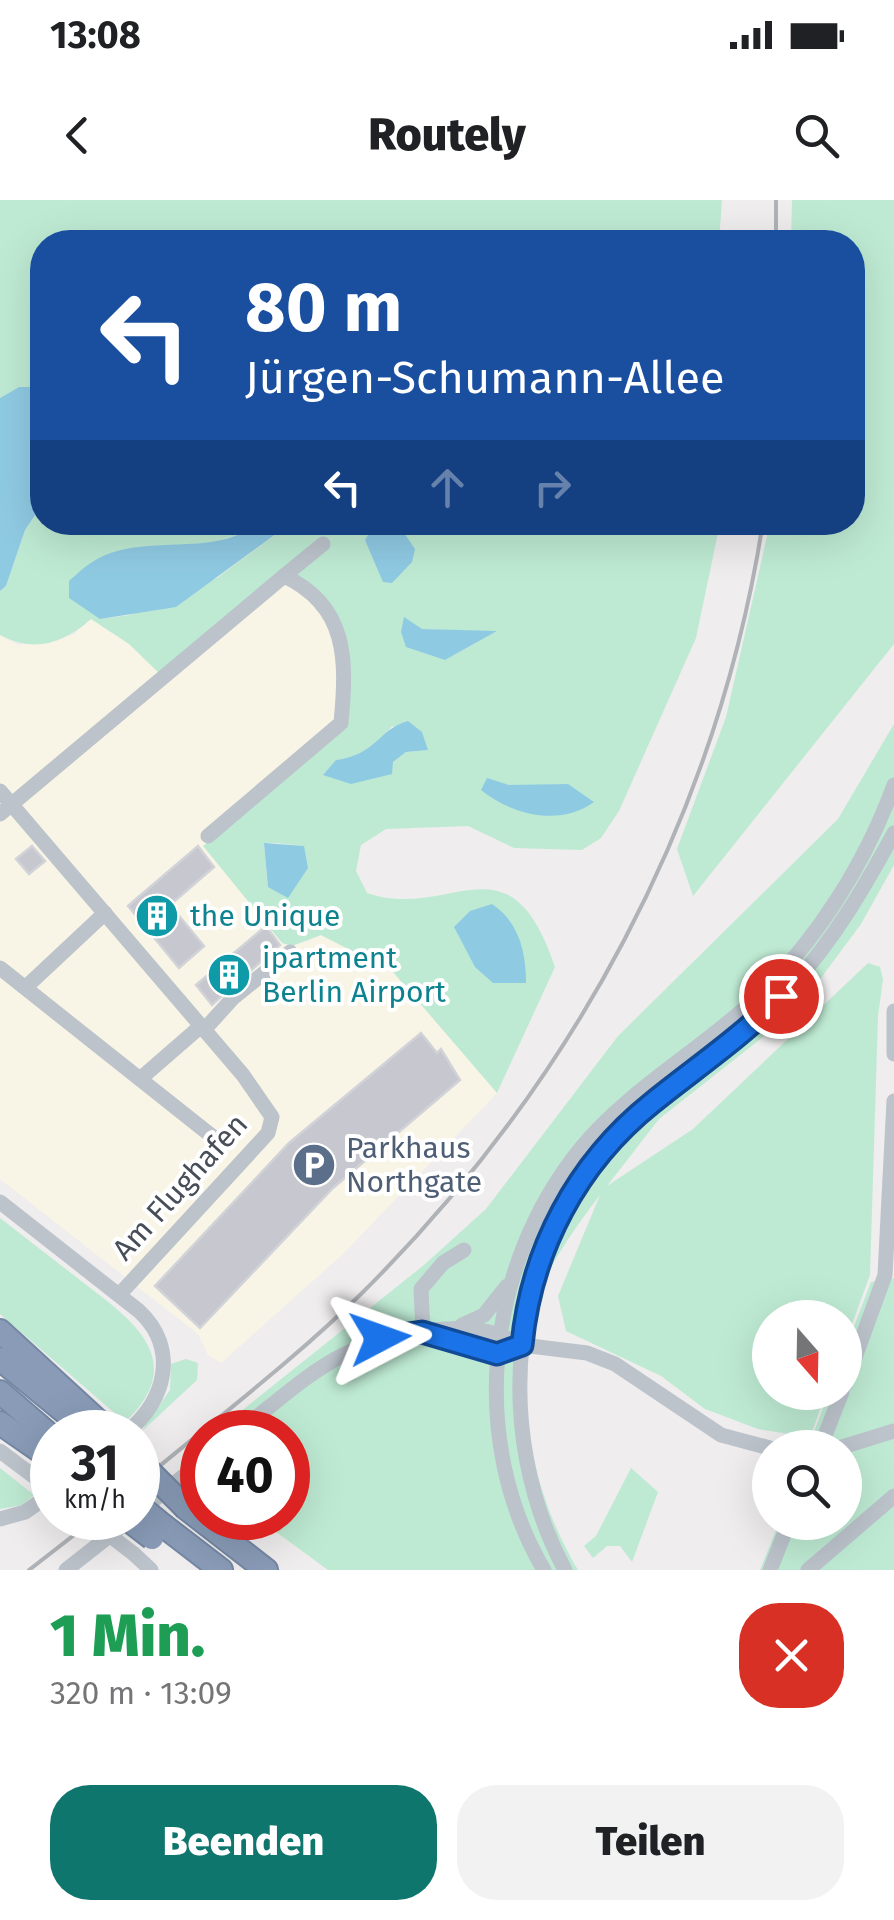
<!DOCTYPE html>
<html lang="de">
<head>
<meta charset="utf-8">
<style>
	body { margin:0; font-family:"Fira Sans",sans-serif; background:#f2f2f2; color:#202124; height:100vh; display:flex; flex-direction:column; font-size:38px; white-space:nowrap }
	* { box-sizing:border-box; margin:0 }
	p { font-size:32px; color:#757577 }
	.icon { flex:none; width:55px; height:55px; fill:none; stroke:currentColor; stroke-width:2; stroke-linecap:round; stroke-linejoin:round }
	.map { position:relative; height:1370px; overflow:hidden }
	.drawer { display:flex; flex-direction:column; background:#fff; flex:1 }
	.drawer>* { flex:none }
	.hud { position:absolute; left:30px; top:30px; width:835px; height:305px; border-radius:40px; box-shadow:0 10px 40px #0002; background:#1a4fa0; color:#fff; overflow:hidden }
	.needle { width:65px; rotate:160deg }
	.controls { position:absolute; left:752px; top:1100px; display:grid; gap:20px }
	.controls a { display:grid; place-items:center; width:110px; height:110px; border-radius:50%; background:#fff; box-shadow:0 10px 40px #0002; font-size:50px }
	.speed { position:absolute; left:30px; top:1210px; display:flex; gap:20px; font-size:50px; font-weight:700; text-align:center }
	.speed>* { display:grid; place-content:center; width:130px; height:130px; border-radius:50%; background:#fff; box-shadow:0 10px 40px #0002; line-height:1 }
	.speed small { font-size:25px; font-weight:400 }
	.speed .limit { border:15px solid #d22; background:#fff; color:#111 }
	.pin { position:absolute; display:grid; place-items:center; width:85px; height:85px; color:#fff; margin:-42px; border:5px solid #fff; border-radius:50%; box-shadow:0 2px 10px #0007 }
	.me { position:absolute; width:110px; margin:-55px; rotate:86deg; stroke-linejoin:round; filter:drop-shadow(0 0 8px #0008) }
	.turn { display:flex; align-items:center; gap:35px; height:210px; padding:0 50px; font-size:45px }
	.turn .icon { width:130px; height:130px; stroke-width:2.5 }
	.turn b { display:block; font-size:70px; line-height:85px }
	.lanes { display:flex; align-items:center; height:95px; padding:0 50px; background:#0003; justify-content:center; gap:50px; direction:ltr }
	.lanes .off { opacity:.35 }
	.round { display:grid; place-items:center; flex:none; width:105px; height:105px; border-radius:40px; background:#f2f2f2 }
	.headline { display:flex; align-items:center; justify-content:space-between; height:170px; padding:0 50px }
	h1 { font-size:60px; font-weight:800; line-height:75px; color:#1e9e55 }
	.button { display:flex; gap:20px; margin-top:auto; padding:20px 50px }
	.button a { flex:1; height:115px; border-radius:40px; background:#0f766e; color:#fff; font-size:40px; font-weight:800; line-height:115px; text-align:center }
	.button a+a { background:#f2f2f2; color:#202124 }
	.status { display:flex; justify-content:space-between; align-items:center; height:70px; padding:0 50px; background:#fff; direction:ltr }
	.status svg { height:28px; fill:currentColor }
	header { display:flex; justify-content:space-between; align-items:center; height:130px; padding:0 50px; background:#fff; font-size:45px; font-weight:800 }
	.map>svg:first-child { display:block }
	.commercial { fill:#f9f5e6 }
	.green { fill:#beead3; fill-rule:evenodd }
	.water { fill:#8fcae3 }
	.building { fill:#c7c8cf; stroke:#d1d3d8; stroke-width:2.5 }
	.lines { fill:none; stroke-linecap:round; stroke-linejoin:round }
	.highway-casing { stroke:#7487a3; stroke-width:26 }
	.minor { stroke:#bcc3cb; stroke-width:15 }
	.highway { stroke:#899bb7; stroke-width:22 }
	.rail { stroke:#afb2b6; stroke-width:4 }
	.highway-bridge-casing { stroke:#7487a3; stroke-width:26; stroke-linecap:butt }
	.minor-bridge { stroke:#bcc3cb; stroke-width:15 }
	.highway-bridge { stroke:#899bb7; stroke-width:22 }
	.route-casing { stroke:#114b97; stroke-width:25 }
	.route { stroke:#1a73e8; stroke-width:18 }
	.labels { text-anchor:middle; stroke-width:8; stroke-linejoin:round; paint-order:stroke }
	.culture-label { font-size:30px; fill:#0d838f; stroke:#fff; text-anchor:start }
	.service-label { font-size:30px; fill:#4e5e75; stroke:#fff; text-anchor:start }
	.street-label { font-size:30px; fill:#474e58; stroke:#fff }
</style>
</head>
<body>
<div class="status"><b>13:08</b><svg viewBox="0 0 49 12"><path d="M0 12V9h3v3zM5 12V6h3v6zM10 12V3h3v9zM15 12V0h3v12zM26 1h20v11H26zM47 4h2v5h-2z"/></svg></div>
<header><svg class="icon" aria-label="back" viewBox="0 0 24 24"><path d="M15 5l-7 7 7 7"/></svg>Routely<svg class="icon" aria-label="search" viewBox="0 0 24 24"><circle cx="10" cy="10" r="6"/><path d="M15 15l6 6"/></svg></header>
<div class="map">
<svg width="894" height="1370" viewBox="0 0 894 1370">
	<rect width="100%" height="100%" fill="#efeded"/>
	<path class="commercial" d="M 282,371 L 343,432 L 347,501 L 328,543 L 203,646 L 307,742 L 320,735 L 393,772 L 497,893 L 344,1053 L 221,1163 L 208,1155 L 198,1134 L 0,979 L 0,435 L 18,445 L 73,435 L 91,419 L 129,444 L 162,476 Z"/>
	<g class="green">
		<path d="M 0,0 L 722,0 L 719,42 L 42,42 L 42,234 L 34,229 L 37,196 L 19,187 L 0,198 Z"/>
		<path d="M 792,0 L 894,0 L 894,444 L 693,696 L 677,649 L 726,517 L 770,323 L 852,322 L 852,42 L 791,42 Z"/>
		<path d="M 42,305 L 42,322 L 258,323 C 226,349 176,344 137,347 L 100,419 L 130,415 L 217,378 L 291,323 L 720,323 L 696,438 L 619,611 L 601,638 L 582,650 L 514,648 L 468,626 L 386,629 L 361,645 L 356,671 L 367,693 C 451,722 509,630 555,767 L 497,893 L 393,772 L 321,735 L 292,746 L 282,743 L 203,646 L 345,526 L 343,432 L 281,371 L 162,476 L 129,444 L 91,419 C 63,444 34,453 0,435 L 0,391 L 6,386 L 25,330 ZM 404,418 L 421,429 L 495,432 L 445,460 ZM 392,526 L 427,550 L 406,552 L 393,562 L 336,560 C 362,556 376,548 392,526 ZM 275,643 L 303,646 L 268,687 L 264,644 Z"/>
		<path d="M 894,524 L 894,665 L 861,724 L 818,782 L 763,837 L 659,919 L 607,986 L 693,929 L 868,763 L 880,767 L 883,779 L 878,816 L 870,1075 L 845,1143 L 845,1118 L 770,1118 L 770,1192 L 826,1193 L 812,1232 L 802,1236 L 758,1229 L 705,1209 L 661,1176 L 566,1131 L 558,1096 L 600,995 C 578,1023 542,1075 533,1108 C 512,1195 533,1295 578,1370 L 328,1370 L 257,1318 L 288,1318 L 288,1232 L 215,1232 L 424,1065 L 486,1009 L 618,836 L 838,619 Z"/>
		<path d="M 0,1018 C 28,1040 57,1062 85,1084 C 132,1120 190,1161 125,1222 L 0,1114 Z"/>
		<path d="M 894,1078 L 894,1370 L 760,1370 L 779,1323 L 845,1322 L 845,1248 L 808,1247 L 829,1193 L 845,1192 L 845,1150 L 871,1082 Z"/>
		<path d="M 186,1159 L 198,1163 L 197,1180 L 141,1232 L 170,1190 L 171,1164 Z"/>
		<path d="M 0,1268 L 34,1295 L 22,1305 L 0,1309 Z"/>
		<path d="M 631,1268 L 658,1292 L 632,1362 L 620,1346 L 607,1346 L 593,1358 L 584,1346 L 596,1336 Z"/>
	</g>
	<g class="water">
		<path d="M 19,187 L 33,187 L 37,196 L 34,229 L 42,234 L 42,305 L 25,330 L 6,386 L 0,391 L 0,198 Z"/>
		<path d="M 258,323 L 291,323 L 176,407 L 100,419 L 69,398 L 69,381 C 77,374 85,366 94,361 C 144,331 213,360 258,323 Z"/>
		<path d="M 387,324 L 400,327 L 415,349 L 412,362 L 392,383 L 383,382 L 365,340 L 372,329 Z"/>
		<path d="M 404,417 L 422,429 L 497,431 L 445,460 L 406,447 L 401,432 Z"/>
		<path d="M 408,521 L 422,532 L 428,550 L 406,552 L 393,562 L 392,574 L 351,584 L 323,575 L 336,560 C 378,554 377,530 408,521 Z"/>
		<path d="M 487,578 L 509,585 L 568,584 L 594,602 C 560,627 512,615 481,590 Z"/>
		<path d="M 264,643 L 304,646 L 308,668 L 288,698 L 268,687 Z"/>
		<path d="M 492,704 C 519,722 526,752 526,783 L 493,783 L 475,767 L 454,727 L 470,711 Z"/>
	</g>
	<g class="building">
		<path d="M 32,646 L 45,661 L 29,674 L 16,659 Z"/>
		<path d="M 198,646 L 214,667 L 170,705 L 204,746 L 179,768 L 128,706 Z"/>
		<path d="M 266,726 L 280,745 L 212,805 L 196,785 Z"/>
		<path d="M 421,833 L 437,853 L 441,849 L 460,880 L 333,988 L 200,1128 L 155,1086 L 289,943 Z"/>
	</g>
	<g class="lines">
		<g class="highway-casing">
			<g id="highway">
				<path d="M 0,1131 L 110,1232"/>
				<path d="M 0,1159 L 87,1230"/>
				<path d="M 0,1192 L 52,1237"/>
				<path d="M 0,1223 L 52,1259"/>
				<path d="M 186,1308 L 266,1370"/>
				<path d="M 165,1327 L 221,1370"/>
			</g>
		</g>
		<g class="minor">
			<path d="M 284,376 L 323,344"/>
			<path d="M 0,591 L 243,875 L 272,917 L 268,933 L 119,1095"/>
			<path d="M 0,614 L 284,376 C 348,406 347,460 341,523 L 208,636"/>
			<path d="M 0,768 L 213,937"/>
			<path d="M 26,787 L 105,713"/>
			<path d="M 894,811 L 894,854"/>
			<path d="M 204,830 L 233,798 L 290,752"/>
			<path d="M 140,879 L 201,826"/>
			<path d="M 0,1002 L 139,1111 C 179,1148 166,1201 127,1232"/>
			<path d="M 462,1125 L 484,1115 L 507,1086"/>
			<path d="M 423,1132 L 497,1153 L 522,1145 L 587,1153 L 615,1164 L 721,1235 L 770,1248"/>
			<path d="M 423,1132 L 421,1089 L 443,1063 L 464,1050"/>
			<path d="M 845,1185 L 885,1075 L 894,901"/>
			<path d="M 238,1232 C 311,1175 337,1142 433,1130 C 458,1127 487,1128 509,1139"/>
			<path d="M 820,1248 L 842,1192"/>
			<path d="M 839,1248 L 894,1231"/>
			<path d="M 0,1251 L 52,1290"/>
			<path d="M 138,1313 L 202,1261"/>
			<path d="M 0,1319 L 25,1312 L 52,1293"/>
			<path d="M 134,1354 L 151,1370"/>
			<path d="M 66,1370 L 132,1318"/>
			<path d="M 544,1370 C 467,1239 486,1065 581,948 C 630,889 698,852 754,800 C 816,742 865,664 894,585"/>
			<path d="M 565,1370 C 491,1232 507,1045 620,932 C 674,878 740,840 793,784 C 834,740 865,686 894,633"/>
			<path d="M 770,1370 L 789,1322"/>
			<path d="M 808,1370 L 894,1296"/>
		</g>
		<use href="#highway" class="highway"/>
		<g class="rail">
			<path d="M 776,42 L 776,0"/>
			<path d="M 138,1284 C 213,1221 292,1162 362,1093 C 573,884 717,617 763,322"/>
			<path d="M 29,1370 L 96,1318"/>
		</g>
		<g class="highway-bridge-casing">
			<g id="highway-bridge">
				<path d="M 138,1260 L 186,1308"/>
				<path d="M 138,1305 L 165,1327"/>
				<path d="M 126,1318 L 152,1338"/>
			</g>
		</g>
		<path class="minor-bridge" d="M 87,1318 L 134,1354"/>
		<use href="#highway-bridge" class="highway-bridge"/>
	</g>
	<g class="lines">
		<g class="route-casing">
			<path id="route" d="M 380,1138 L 422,1132 L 497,1154 L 522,1145 C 531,1050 577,963 652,903 C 695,868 742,837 781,796"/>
		</g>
		<use href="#route" class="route"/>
	</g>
	<defs>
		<g id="building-disc" transform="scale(2.25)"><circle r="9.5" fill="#0f9aa8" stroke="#fff"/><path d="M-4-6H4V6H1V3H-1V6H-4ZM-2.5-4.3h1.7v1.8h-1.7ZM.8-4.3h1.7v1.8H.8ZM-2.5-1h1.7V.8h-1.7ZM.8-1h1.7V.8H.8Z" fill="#fff"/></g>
		<g id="parking-disc" transform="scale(2.25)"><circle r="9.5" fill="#5c6f8a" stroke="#fff"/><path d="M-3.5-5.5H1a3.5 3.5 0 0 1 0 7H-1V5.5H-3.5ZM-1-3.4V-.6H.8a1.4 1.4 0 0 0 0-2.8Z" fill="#fff"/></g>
	</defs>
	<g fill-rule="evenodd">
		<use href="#building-disc" x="157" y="716"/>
		<use href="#building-disc" x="229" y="775"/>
		<use href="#parking-disc" x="314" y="965"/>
	</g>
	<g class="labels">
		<g class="culture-label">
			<text x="190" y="726">the Unique</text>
			<text x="262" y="768">ipartment<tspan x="262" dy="34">Berlin Airport</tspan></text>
		</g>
		<g class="service-label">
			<text x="346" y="958">Parkhaus<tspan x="346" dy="34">Northgate</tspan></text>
		</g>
		<g class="street-label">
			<text transform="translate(180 987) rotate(-48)" y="10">Am Flughafen</text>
		</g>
	</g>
</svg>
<div class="controls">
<a><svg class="needle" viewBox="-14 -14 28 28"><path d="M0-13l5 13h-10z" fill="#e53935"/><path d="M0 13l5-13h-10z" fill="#757577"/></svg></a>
<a><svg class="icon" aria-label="search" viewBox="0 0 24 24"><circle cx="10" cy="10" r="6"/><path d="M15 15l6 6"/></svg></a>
</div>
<div class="speed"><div>31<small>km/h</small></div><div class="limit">40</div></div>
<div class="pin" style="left:781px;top:796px;background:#d93025"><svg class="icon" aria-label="arrive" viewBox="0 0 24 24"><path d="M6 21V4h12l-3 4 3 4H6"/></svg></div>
<svg class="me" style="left:380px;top:1138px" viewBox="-20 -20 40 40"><path d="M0-17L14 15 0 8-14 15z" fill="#1a73e8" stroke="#fff" stroke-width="4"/></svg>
<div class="hud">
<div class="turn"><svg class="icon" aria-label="left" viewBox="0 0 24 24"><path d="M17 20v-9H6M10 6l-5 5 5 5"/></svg><div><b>80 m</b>Jürgen-Schumann-Allee</div></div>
<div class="lanes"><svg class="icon" aria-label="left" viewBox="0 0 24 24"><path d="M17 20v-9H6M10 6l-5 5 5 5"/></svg><svg class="icon off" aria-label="ahead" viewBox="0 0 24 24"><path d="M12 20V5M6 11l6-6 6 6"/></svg><svg class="icon off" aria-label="right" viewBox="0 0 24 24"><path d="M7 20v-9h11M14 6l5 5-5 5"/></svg></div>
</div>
</div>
<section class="drawer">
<div class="headline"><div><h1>1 Min.</h1><p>320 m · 13:09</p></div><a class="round" style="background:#d93025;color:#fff"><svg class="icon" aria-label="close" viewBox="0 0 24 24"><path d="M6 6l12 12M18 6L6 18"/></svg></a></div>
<div class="button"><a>Beenden</a><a>Teilen</a></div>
</section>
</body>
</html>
